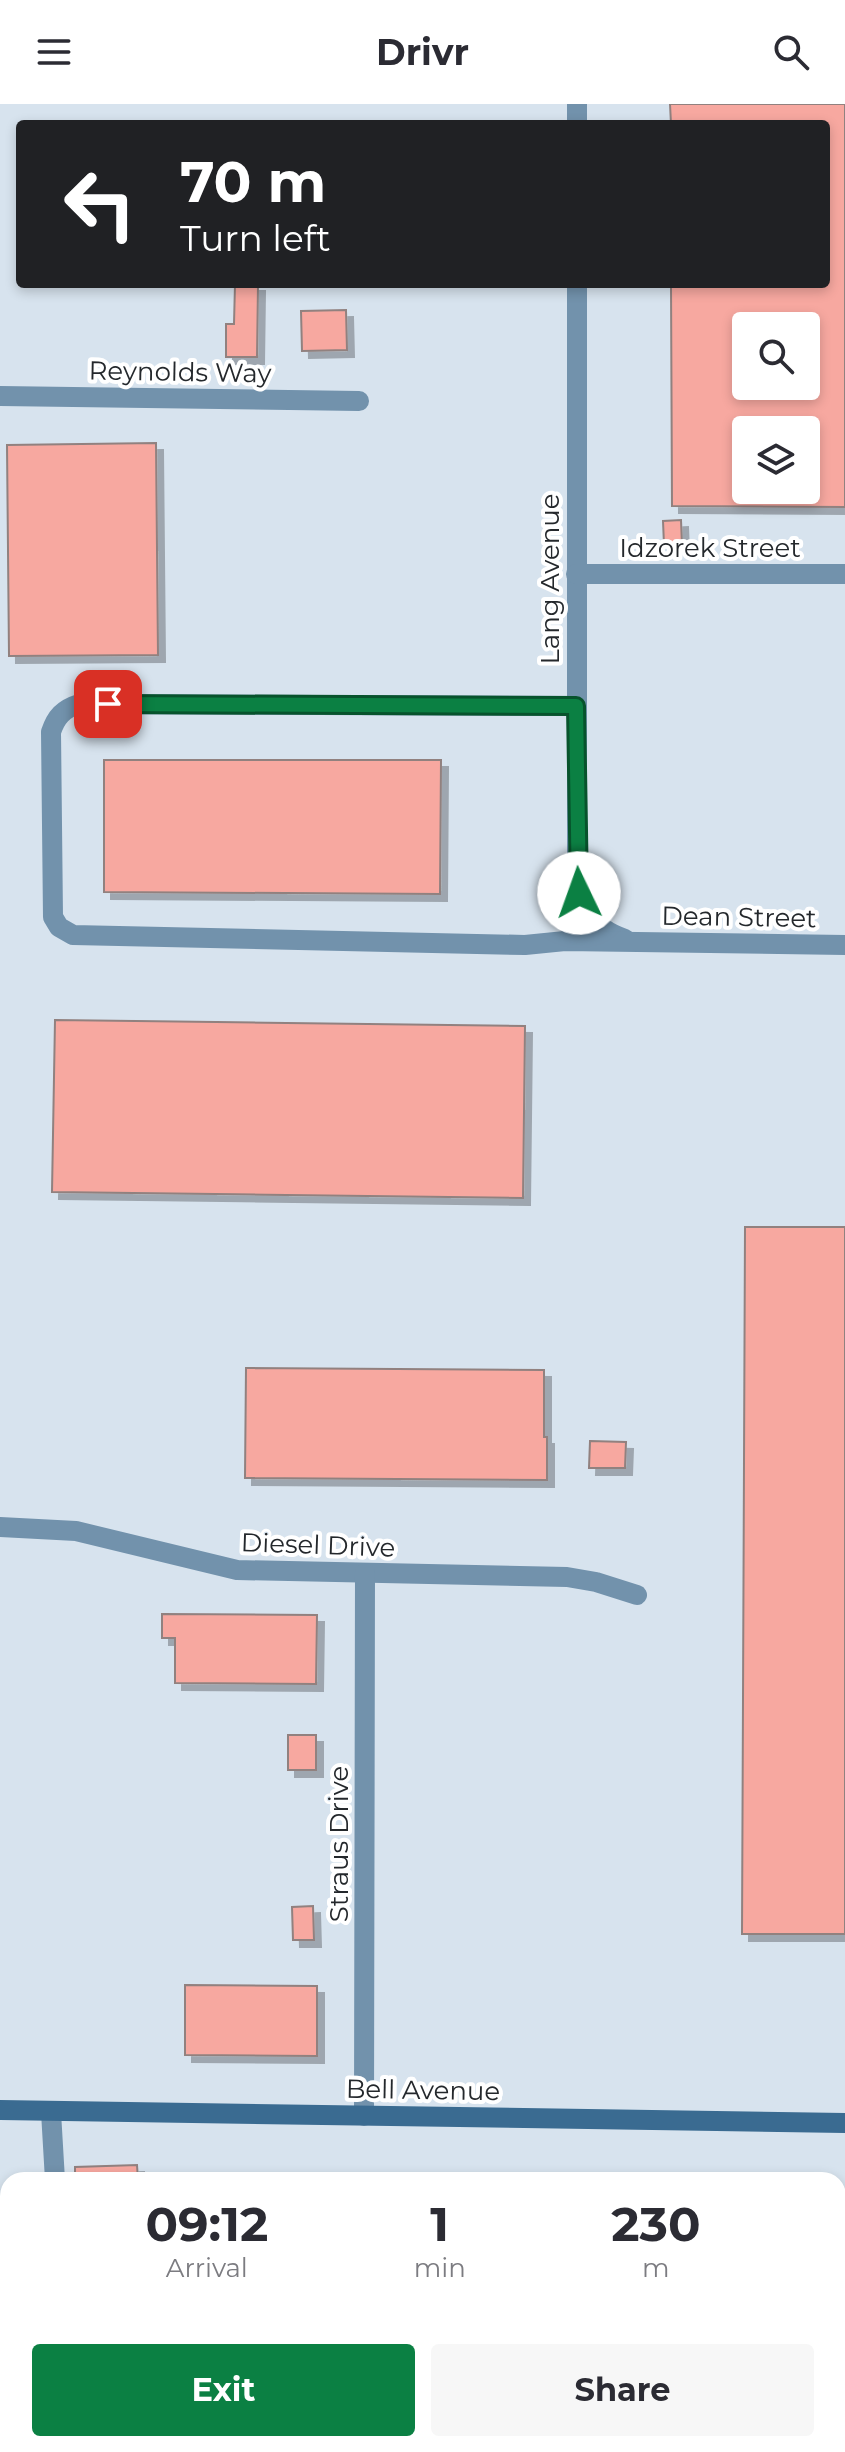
<!DOCTYPE html>
<html lang="en">
<head>
<meta charset="utf-8">
<style>
	body { margin:0; font-family:Montserrat,sans-serif; background:#f7f7f7; color:#2b2b33; height:100vh; display:flex; flex-direction:column; font-size:30px; white-space:nowrap }
	* { box-sizing:border-box; margin:0 }
	p { font-size:26px; color:#7c7c81 }
	.icon { flex:none; width:44px; height:44px; fill:none; stroke:currentColor; stroke-width:2; stroke-linecap:round; stroke-linejoin:round }
	.map { position:relative; flex:1; overflow:hidden }
	.drawer { position:absolute; left:0px; top:2068px; width:846px; height:280px; display:flex; flex-direction:column; background:#fff; border-radius:24px 24px 0 0; box-shadow:0 4px 12px #0003 }
	.drawer>* { flex:none }
	.top-card { position:absolute; left:16px; top:16px; width:814px; height:168px; border-radius:8px; box-shadow:0 4px 12px #0003; background:#202124; color:#fff; overflow:hidden }
	.fabs { position:absolute; left:732px; top:208px; display:grid; gap:16px }
	.fabs a { display:grid; place-items:center; width:88px; height:88px; border-radius:8px; background:#fff; box-shadow:0 4px 12px #0003; font-size:40px }
	.pin { position:absolute; display:grid; place-items:center; width:68px; height:68px; color:#fff; margin:-34px; border-radius:16px; box-shadow:0 4px 12px #0006 }
	.me { position:absolute; width:88px; margin:-44px; rotate:357deg; stroke-linejoin:round; filter:drop-shadow(0 0 6px #0008) }
	.turn { display:flex; align-items:center; gap:28px; height:168px; padding:0 32px; font-size:36px }
	.turn .icon { width:104px; height:104px; stroke-width:2.5 }
	.turn b { display:block; font-size:56px; line-height:68px }
	.eta { display:flex; justify-content:space-evenly; align-items:center; height:136px; text-align:center }
	.eta b { font-size:48px; font-weight:700; line-height:56px }
	.action { display:flex; gap:16px; margin-top:auto; padding:16px 32px }
	.action a { flex:1; height:92px; border-radius:8px; background:#0b8043; color:#fff; font-size:32px; font-weight:700; line-height:92px; text-align:center }
	.action a+a { background:#f7f7f7; color:#2b2b33 }
	header { display:flex; justify-content:space-between; align-items:center; height:104px; padding:0 32px; background:#fff; font-size:36px; font-weight:700 }
	.map>svg:first-child { display:block }
	.building { fill:#f7a8a0; stroke:#91817f; stroke-width:2; fill-rule:evenodd; filter:url(#shadow) }
	.lines { fill:none; stroke-linecap:round; stroke-linejoin:round }
	.street { stroke:#7292ac; stroke-width:20 }
	.secondary { stroke:#3a6b91; stroke-width:20 }
	.route-casing { stroke:#07532c; stroke-width:20 }
	.route { stroke:#0b8043; stroke-width:14 }
	.labels { text-anchor:middle; stroke-width:8; stroke-linejoin:round; paint-order:stroke }
	.street-label { font-size:26px; fill:#24282c; stroke:#fff }
</style>
</head>
<body>
<header><svg class="icon" aria-label="menu" viewBox="0 0 24 24"><path d="M4 6h16M4 12h16M4 18h16"/></svg>Drivr<svg class="icon" aria-label="search" viewBox="0 0 24 24"><circle cx="10" cy="10" r="6"/><path d="M15 15l6 6"/></svg></header>
<div class="map">
<svg width="845" height="2348" viewBox="0 0 845 2348">
	<defs>
		<filter id="shadow"><feDropShadow dx="7" dy="7" stdDeviation="0" flood-color="#0004"/></filter>
	</defs>
	<rect width="100%" height="100%" fill="#d7e3ee"/>
	<g class="building">
		<path d="M 670,0 L 845,0 L 845,403 L 672,402 L 671,180 L 826,180 L 826,20 L 671,20 ZM 746,222 L 806,222 L 806,282 L 746,282 ZM 746,326 L 806,326 L 806,386 L 746,386 Z"/>
		<path d="M 235,180 L 258,180 L 257,253 L 226,253 L 226,220 L 234,220 Z"/>
		<path d="M 346,206 L 347,246 L 302,247 L 301,207 Z"/>
		<path d="M 156,339 L 158,551 L 9,552 L 7,341 Z"/>
		<path d="M 681,416 L 682,441 L 664,441 L 663,417 Z"/>
		<path d="M 104,656 L 441,656 L 440,790 L 104,788 Z"/>
		<path d="M 55,916 L 525,922 L 523,1094 L 52,1088 Z"/>
		<path d="M 745,1123 L 845,1123 L 845,1830 L 742,1830 Z"/>
		<path d="M 246,1264 L 544,1266 L 544,1333 L 547,1333 L 547,1376 L 245,1374 Z"/>
		<path d="M 590,1337 L 626,1338 L 625,1364 L 589,1364 Z"/>
		<path d="M 162,1510 L 317,1511 L 316,1580 L 175,1579 L 175,1534 L 162,1534 Z"/>
		<rect x="288" y="1631" width="28" height="35"/>
		<path d="M 313,1802 L 314,1836 L 293,1836 L 292,1803 Z"/>
		<path d="M 185,1881 L 317,1882 L 317,1952 L 185,1951 Z"/>
		<path d="M 137,2061 L 138,2076 L 75,2076 L 75,2063 Z"/>
	</g>
	<g class="lines">
		<g class="street">
			<path d="M 577,20 L 577,0"/>
			<path d="M 577,180 L 577,765 C 579,800 589,823 625,835"/>
			<path d="M 0,292 L 359,297"/>
			<path d="M 576,470 L 845,470"/>
			<path d="M 576,602 L 79,600 C 63,605 56,613 51,628 L 53,813 L 59,823 L 73,831 L 525,841 L 565,837 L 845,841"/>
			<path d="M 0,1423 L 76,1427 L 237,1466 L 567,1473 L 596,1478 L 637,1491"/>
			<path d="M 51,2008 L 55,2076"/>
			<path d="M 364,2012 L 365,1469"/>
			<path d="M 60,2348 L 60,2340"/>
		</g>
		<path class="secondary" d="M 0,2006 L 845,2019"/>
	</g>
	<g class="lines">
		<g class="route-casing">
			<path id="route" d="M 108,600 L 576,602 L 579,789"/>
		</g>
		<use href="#route" class="route"/>
	</g>
	<g class="labels">
		<g class="street-label">
			<text transform="translate(180 268) rotate(1)" y="9">Reynolds Way</text>
			<text x="710" y="453">Idzorek Street</text>
			<text transform="translate(550 475) rotate(-90)" y="9">Lang Avenue</text>
			<text transform="translate(739 813) rotate(1)" y="9">Dean Street</text>
			<text transform="translate(318 1441) rotate(2)" y="9">Diesel Drive</text>
			<text transform="translate(339 1740) rotate(-90)" y="9">Straus Drive</text>
			<text transform="translate(423 1986) rotate(1)" y="9">Bell Avenue</text>
		</g>
	</g>
</svg>
<div class="fabs">
<a><svg class="icon" aria-label="search" viewBox="0 0 24 24"><circle cx="10" cy="10" r="6"/><path d="M15 15l6 6"/></svg></a>
<a><svg class="icon" aria-label="layers" viewBox="0 0 24 24"><path d="M12 4l9 5-9 5-9-5zM3 14l9 5 9-5"/></svg></a>
</div>
<div class="pin" style="left:108px;top:600px;background:#d93025"><svg class="icon" aria-label="arrive" viewBox="0 0 24 24"><path d="M6 21V4h12l-3 4 3 4H6"/></svg></div>
<svg class="me" style="left:579px;top:789px" viewBox="-20 -20 40 40"><circle r="19" fill="#fff"/><path d="M0-13L10 11 0 6-10 11z" fill="#0b8043"/></svg>
<div class="top-card">
<div class="turn"><svg class="icon" aria-label="left" viewBox="0 0 24 24"><path d="M17 20v-9H6M10 6l-5 5 5 5"/></svg><div><b>70 m</b>Turn left</div></div>
</div>
<section class="drawer">
<div class="eta">
<div><b>09:12</b><p>Arrival</p></div>
<div><b>1</b><p>min</p></div>
<div><b>230</b><p>m</p></div>
</div>
<div class="action"><a>Exit</a><a>Share</a></div>
</section>
</div>
</body>
</html>
